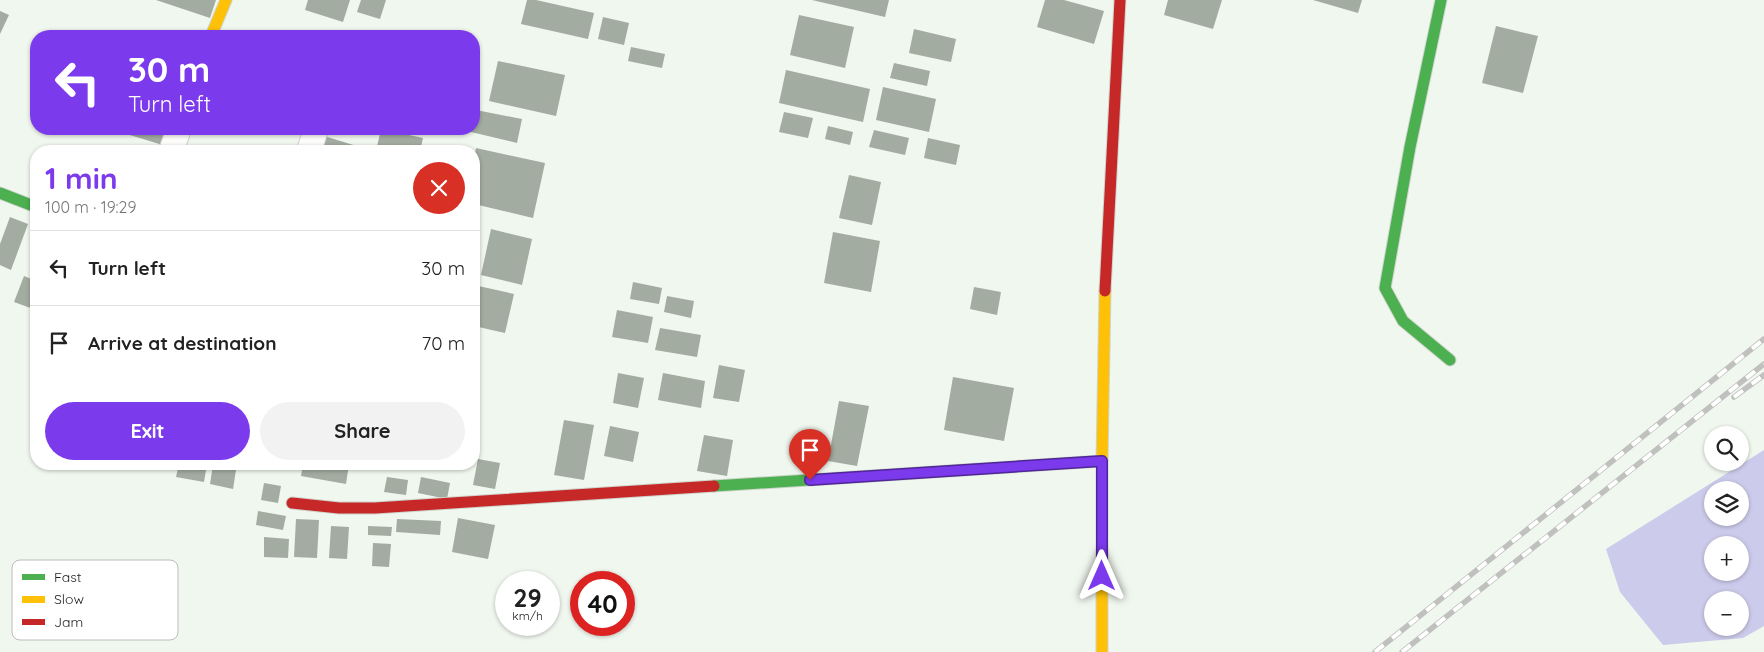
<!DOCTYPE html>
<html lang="en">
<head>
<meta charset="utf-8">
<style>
	body { margin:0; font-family:Quicksand,sans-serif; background:#f2f2f2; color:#222; height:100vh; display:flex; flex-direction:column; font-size:19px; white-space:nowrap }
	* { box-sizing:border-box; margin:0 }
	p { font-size:16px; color:#767676 }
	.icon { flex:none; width:28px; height:28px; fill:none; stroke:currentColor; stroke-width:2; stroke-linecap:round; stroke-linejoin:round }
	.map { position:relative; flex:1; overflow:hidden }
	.drawer { position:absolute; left:30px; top:145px; width:450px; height:325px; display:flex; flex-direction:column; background:#fff; border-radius:20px; box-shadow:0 1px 4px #0004 }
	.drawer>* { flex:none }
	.banner { position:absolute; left:30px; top:30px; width:450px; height:105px; border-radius:20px; box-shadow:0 1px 4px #0004; background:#7c3aed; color:#fff; overflow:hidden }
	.buttons { position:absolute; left:1704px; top:426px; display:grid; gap:10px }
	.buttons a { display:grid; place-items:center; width:45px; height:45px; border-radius:50%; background:#fff; box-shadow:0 1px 4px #0004; font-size:25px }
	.speed { position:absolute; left:495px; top:571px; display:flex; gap:10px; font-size:25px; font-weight:700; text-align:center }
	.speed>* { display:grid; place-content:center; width:65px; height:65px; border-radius:50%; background:#fff; box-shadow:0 1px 4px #0004; line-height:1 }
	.speed small { font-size:12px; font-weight:400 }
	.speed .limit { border:8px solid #d22; background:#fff; color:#111 }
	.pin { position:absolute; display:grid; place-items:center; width:42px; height:42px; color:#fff; margin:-51px -21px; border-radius:50% 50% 50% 0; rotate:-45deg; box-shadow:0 0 5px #0007 }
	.pin .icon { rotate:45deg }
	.me { position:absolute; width:55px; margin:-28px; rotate:0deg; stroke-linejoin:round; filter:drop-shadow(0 0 4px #0008) }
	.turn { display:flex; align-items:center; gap:18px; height:105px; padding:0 15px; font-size:22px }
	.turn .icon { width:65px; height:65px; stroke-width:2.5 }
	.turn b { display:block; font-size:35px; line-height:42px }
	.round { display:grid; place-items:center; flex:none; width:52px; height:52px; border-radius:26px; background:#f2f2f2 }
	.headline { display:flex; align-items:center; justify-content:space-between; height:85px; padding:0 15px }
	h1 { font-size:30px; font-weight:700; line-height:38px; color:#7c3aed }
	.button { display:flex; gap:10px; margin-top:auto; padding:10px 15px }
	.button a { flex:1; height:58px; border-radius:30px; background:#7c3aed; color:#fff; font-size:20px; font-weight:700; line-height:58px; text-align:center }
	.button a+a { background:#f2f2f2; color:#222 }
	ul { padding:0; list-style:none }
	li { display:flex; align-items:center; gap:15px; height:75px; padding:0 15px; border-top:1px solid #e0e0e0 }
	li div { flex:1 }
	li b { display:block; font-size:19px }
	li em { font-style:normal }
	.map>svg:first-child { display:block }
	.water { fill:#cdcbeb; fill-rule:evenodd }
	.building { fill:#a3aca0 }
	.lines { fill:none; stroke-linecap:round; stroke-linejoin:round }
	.street-casing { stroke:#ced4cd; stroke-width:26 }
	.fast-casing { stroke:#ced4cd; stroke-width:13 }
	.slow-casing { stroke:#ced4cd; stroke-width:13 }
	.jam-casing { stroke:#ced4cd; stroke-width:13 }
	.street { stroke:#fdfefc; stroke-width:24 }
	.fast { stroke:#4caf50; stroke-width:11 }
	.slow { stroke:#ffc107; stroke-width:11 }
	.jam { stroke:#c62828; stroke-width:11 }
	.rail-casing { stroke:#c0c1bf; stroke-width:5.5 }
	.rail { stroke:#fff; stroke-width:4; stroke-dasharray:11; stroke-linecap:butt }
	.route-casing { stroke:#51269a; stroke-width:12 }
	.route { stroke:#7c3aed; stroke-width:9 }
	.key { fill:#fff; stroke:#bbbcba; stroke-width:1 }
	.key-label { font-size:14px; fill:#1c201a }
</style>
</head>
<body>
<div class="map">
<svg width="1764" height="652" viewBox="0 0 1764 652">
	<rect width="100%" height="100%" fill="#f0f7ee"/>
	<path class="water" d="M 1764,450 L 1764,626 L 1743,638 L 1663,645 L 1620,592 L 1606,549 ZM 1712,490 L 1740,490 L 1740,518 L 1712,518 ZM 1712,545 L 1740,545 L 1740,572 L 1712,572 ZM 1712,600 L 1740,600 L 1740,628 L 1712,628 Z"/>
	<g class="building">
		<path d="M 156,0 L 216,0 L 210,18 Z"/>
		<path d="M 308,0 L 350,0 L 343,22 L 305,10 Z"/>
		<path d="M 361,0 L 386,0 L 380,19 L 357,12 Z"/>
		<path d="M 527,0 L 536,0 L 594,13 L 588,39 L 521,24 Z"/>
		<path d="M 812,0 L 889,0 L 885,17 Z"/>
		<path d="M 1045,0 L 1064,0 L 1104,11 L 1094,44 L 1037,27 Z"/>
		<path d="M 1168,0 L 1222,0 L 1213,29 L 1164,15 Z"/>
		<path d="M 1313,0 L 1362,0 L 1358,13 Z"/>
		<path d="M 0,11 L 9,15 L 0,34 Z"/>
		<path d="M 799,15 L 854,27 L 845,68 L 790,55 Z"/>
		<path d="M 603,17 L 629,23 L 624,45 L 598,39 Z"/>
		<path d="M 1496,26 L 1538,36 L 1523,93 L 1482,83 Z"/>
		<path d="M 914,29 L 956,39 L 951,62 L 909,53 Z"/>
		<path d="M 631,47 L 665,54 L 662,68 L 628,61 Z"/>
		<path d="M 498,61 L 565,75 L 556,116 L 489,101 Z"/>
		<path d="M 894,63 L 930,71 L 927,86 L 890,78 Z"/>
		<path d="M 786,70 L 870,89 L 863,122 L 779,103 Z"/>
		<path d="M 883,87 L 936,99 L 929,132 L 876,120 Z"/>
		<path d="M 476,110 L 522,119 L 517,143 L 471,132 L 472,129 L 474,129 Z"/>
		<path d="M 784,112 L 813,118 L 808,138 L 779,132 Z"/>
		<path d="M 828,126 L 853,132 L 850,145 L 825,139 Z"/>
		<path d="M 110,129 L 171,129 L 166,146 Z"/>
		<path d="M 381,129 L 423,138 L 420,151 L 376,151 Z"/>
		<path d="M 874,130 L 909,138 L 905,155 L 869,147 Z"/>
		<path d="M 324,136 L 360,147 L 358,151 L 320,151 Z"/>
		<path d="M 928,138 L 960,145 L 956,165 L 924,158 Z"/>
		<path d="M 476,148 L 545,163 L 533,218 L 474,204 L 474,159 Z"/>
		<path d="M 849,175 L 881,182 L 872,225 L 839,218 Z"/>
		<path d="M 10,217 L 28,224 L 11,270 L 0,265 L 0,244 Z"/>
		<path d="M 491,229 L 532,239 L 522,285 L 481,275 Z"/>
		<path d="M 833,232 L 880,241 L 871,292 L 824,283 Z"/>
		<path d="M 24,276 L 36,281 L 36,310 L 14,302 Z"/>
		<path d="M 633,282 L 662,288 L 659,304 L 630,299 Z"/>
		<path d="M 474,285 L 514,294 L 505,333 L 474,326 Z"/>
		<path d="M 974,287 L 1001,292 L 997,315 L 970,309 Z"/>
		<path d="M 667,296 L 694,301 L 691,318 L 664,312 Z"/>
		<path d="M 617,310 L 653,317 L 648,343 L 612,337 Z"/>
		<path d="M 660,328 L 701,335 L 697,357 L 655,350 Z"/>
		<path d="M 719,365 L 745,370 L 739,402 L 713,398 Z"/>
		<path d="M 618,373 L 644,378 L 638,408 L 613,403 Z"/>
		<path d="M 663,373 L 705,381 L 701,408 L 658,400 Z"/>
		<path d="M 953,377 L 1014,388 L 1004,441 L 944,430 Z"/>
		<path d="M 839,401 L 869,406 L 857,466 L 828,461 Z"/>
		<path d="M 564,420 L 594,425 L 584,480 L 554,475 Z"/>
		<path d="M 610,426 L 639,432 L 633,462 L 604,456 Z"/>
		<path d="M 704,435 L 733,440 L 727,476 L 697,471 Z"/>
		<path d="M 478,459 L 500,463 L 495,489 L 473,485 Z"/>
		<path d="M 179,464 L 207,464 L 204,482 L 176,477 Z"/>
		<path d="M 303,464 L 349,464 L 346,484 L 301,476 Z"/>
		<path d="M 213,465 L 236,470 L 233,489 L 210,484 Z"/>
		<path d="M 387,477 L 408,480 L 406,495 L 384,492 Z"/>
		<path d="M 421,477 L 450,483 L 447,499 L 418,493 Z"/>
		<path d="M 264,483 L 281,486 L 278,503 L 261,500 Z"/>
		<path d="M 258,511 L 286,516 L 283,530 L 256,525 Z"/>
		<path d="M 458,518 L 495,525 L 488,559 L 452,552 Z"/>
		<path d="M 296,519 L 319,520 L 317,558 L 294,557 Z"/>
		<path d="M 397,519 L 441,521 L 440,535 L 396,532 Z"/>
		<path d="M 331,526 L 349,527 L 347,559 L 329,558 Z"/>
		<path d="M 368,526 L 392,527 L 391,536 L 368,535 Z"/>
		<path d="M 264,537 L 289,539 L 288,558 L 264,557 Z"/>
		<path d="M 373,543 L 391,544 L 389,567 L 372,566 Z"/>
	</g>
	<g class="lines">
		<g class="street-casing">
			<g id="street">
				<path d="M 171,151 L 179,129"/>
				<path d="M 309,151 L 316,129"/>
			</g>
		</g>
		<g class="fast-casing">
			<g id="fast">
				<path d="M 1441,0 L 1410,147 L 1385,288 L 1403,321 L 1450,360"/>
				<path d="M 0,193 L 36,207"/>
				<path d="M 714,486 L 1102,461"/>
			</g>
		</g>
		<g class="slow-casing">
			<g id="slow">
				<path d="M 211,36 L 226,0"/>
				<path d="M 1102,652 L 1102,461 L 1105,291"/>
			</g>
		</g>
		<g class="jam-casing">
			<g id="jam">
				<path d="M 1105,291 L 1120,0"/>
				<path d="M 292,503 L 339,508 L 375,508 L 714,486"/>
			</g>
		</g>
		<use href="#street" class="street"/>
		<use href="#fast" class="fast"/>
		<use href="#slow" class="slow"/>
		<use href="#jam" class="jam"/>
		<g class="rail-casing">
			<g id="rail">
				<path d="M 1734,397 L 1764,375"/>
				<path d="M 1375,652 L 1764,339"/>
				<path d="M 1402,652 L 1764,364"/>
			</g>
		</g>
		<use href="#rail" class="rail"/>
	</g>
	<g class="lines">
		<g class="route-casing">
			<path id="route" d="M 810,480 L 1102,461 L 1102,576"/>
		</g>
		<use href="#route" class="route"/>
	</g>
	<rect x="12" y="560" width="166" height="80" rx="8" class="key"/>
	<rect x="22" y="574" width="23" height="6" fill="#4caf50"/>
	<rect x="22" y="596" width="23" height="7" fill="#ffc107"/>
	<rect x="22" y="619" width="23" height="6" fill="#c62828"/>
	<g class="key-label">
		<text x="54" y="582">Fast</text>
		<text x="54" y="604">Slow</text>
		<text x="54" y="627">Jam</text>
	</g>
</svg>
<div class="buttons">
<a><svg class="icon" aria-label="search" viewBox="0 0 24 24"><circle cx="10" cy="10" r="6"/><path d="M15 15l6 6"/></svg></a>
<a><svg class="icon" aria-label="layers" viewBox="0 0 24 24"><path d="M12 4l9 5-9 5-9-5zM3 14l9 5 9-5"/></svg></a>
<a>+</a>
<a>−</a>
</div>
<div class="speed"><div>29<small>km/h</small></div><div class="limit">40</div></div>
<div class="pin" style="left:810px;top:480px;background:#d93025"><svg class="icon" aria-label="arrive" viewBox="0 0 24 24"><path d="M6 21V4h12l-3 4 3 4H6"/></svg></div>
<svg class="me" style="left:1102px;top:576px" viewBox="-20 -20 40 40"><path d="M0-17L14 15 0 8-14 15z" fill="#7c3aed" stroke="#fff" stroke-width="4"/></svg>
<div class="banner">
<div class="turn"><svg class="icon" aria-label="left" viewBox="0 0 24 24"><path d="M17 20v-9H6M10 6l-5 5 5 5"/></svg><div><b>30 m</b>Turn left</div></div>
</div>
<section class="drawer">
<div class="headline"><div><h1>1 min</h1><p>100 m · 19:29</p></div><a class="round" style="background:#d93025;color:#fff"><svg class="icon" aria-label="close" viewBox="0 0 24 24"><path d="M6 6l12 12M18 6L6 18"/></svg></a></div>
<ul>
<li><svg class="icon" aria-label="left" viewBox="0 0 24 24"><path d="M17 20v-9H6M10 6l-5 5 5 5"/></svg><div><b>Turn left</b></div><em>30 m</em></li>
<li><svg class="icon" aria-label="arrive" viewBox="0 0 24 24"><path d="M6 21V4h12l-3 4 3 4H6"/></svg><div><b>Arrive at destination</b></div><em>70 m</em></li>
</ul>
<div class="button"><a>Exit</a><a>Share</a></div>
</section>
</div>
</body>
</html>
